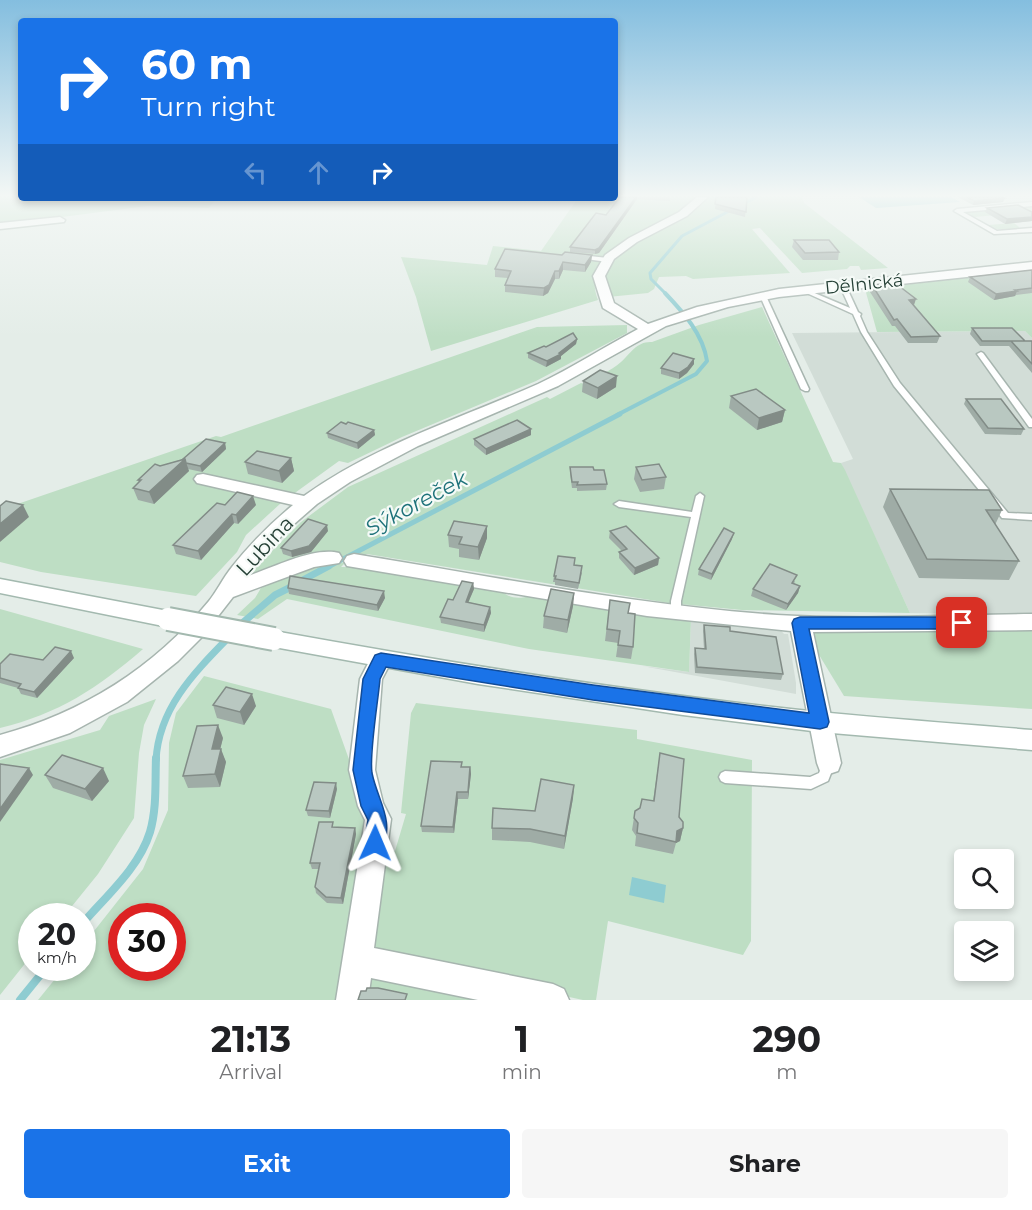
<!DOCTYPE html>
<html lang="en">
<head>
<meta charset="utf-8">
<style>
	body { margin:0; font-family:Montserrat,sans-serif; background:#f6f6f6; color:#202124; height:100vh; display:flex; flex-direction:column; font-size:22px; white-space:nowrap }
	* { box-sizing:border-box; margin:0 }
	p { font-size:20px; color:#757577 }
	.icon { flex:none; width:33px; height:33px; fill:none; stroke:currentColor; stroke-width:2; stroke-linecap:round; stroke-linejoin:round }
	.map { position:relative; height:1000px; overflow:hidden }
	.panel { display:flex; flex-direction:column; background:#fff; flex:1 }
	.panel>* { flex:none }
	.top-card { position:absolute; left:18px; top:18px; width:600px; height:183px; border-radius:6px; box-shadow:0 3px 9px #0003; background:#1a73e8; color:#fff; overflow:hidden }
	.buttons { position:absolute; left:954px; top:849px; display:grid; gap:12px }
	.buttons a { display:grid; place-items:center; width:60px; height:60px; border-radius:6px; background:#fff; box-shadow:0 3px 9px #0003; font-size:30px }
	.speed { position:absolute; left:18px; top:903px; display:flex; gap:12px; font-size:30px; font-weight:700; text-align:center }
	.speed>* { display:grid; place-content:center; width:78px; height:78px; border-radius:50%; background:#fff; box-shadow:0 3px 9px #0003; line-height:1 }
	.speed small { font-size:15px; font-weight:400 }
	.speed .limit { border:9px solid #d22; background:#fff; color:#111 }
	.pin { position:absolute; display:grid; place-items:center; width:51px; height:51px; color:#fff; margin:-26px; border-radius:12px; box-shadow:0 3px 9px #0006 }
	.me { position:absolute; width:66px; margin:-33px; rotate:1deg; stroke-linejoin:round; filter:drop-shadow(0 0 4px #0008) }
	.turn { display:flex; align-items:center; gap:21px; height:126px; padding:0 24px; font-size:27px }
	.turn .icon { width:78px; height:78px; stroke-width:2.5 }
	.turn b { display:block; font-size:42px; line-height:51px }
	.lanes { display:flex; align-items:center; height:57px; padding:0 24px; background:#0003; justify-content:center; gap:30px; direction:ltr }
	.lanes .off { opacity:.35 }
	.eta { display:flex; justify-content:space-evenly; align-items:center; height:102px; text-align:center }
	.eta b { font-size:36px; font-weight:700; line-height:42px }
	.primary-button { display:flex; gap:12px; margin-top:auto; padding:12px 24px }
	.primary-button a { flex:1; height:69px; border-radius:6px; background:#1a73e8; color:#fff; font-size:24px; font-weight:700; line-height:69px; text-align:center }
	.primary-button a+a { background:#f6f6f6; color:#202124 }
	.map>svg:first-child { display:block }
	.built { fill:#d2ddd7 }
	.green { fill:#bedec4; fill-rule:evenodd }
	.water { fill:#8eccd1 }
	.lines { fill:none; stroke-linecap:round; stroke-linejoin:round }
	.stream-far4 { stroke:#8eccd1; stroke-width:3 }
	.stream-far3 { stroke:#8eccd1; stroke-width:4 }
	.stream-far2 { stroke:#8eccd1; stroke-width:5 }
	.stream-far1 { stroke:#8eccd1; stroke-width:7 }
	.stream { stroke:#8eccd1; stroke-width:8 }
	.lane-casing { stroke:#a7b5af; stroke-width:3 }
	.street-casing { stroke:#a7b5af; stroke-width:3 }
	.secondary-casing { stroke:#a3b9af; stroke-width:3 }
	.lane { fill:#fff; fill-rule:evenodd }
	.street { fill:#fff; fill-rule:evenodd }
	.secondary { fill:#fff; fill-rule:evenodd }
	.secondary-bridge-casing { stroke:#a3b9af; stroke-width:26; stroke-linecap:butt }
	.secondary-bridge { stroke:#fff; stroke-width:22 }
	.wall { fill:#9faca6 }
	.shaded-wall { fill:#828c87 }
	.building { fill:#b9c8c1; stroke:#828c87; stroke-width:1.5 }
	.route { fill:#1a73e8; stroke:#114b97; stroke-width:1.5 }
	.labels { text-anchor:middle; stroke-width:4.5; stroke-linejoin:round; paint-order:stroke }
	.far-street-label { font-size:18px; fill:#243f35; stroke:#f5faf7 }
	.street-label { font-size:21px; fill:#243f35; stroke:#f5faf7 }
	.water-label { font-size:22px; font-style:italic; fill:#1e727a; stroke:#f5faf7 }
</style>
</head>
<body>
<div class="map">
<svg width="1032" height="1000" viewBox="0 0 1032 1000">
	<rect width="100%" height="100%" fill="#e4ede8"/>
	<g class="built">
		<path d="M 1025,331 L 1032,338 L 1032,615 L 910,613 L 841,463 L 853,459 L 792,333 Z"/>
		<path d="M 691,619 L 777,626 L 784,634 L 788,634 L 796,683 L 796,694 L 642,666 L 689,672 Z"/>
	</g>
	<g class="green">
		<path d="M 0,197 L 21,198 L 217,198 L 209,208 L 147,206 L 0,225 Z"/>
		<path d="M 697,197 C 691,202 685,208 679,212 C 647,231 579,250 598,300 L 431,351 L 416,297 L 401,257 L 487,265 L 493,246 L 541,251 L 578,198 Z"/>
		<path d="M 706,197 L 802,197 L 804,203 L 888,268 L 861,270 L 859,266 L 850,266 L 847,269 L 802,273 L 760,228 L 752,229 L 790,273 L 693,279 L 686,276 L 659,277 L 654,289 L 648,293 L 608,297 C 605,285 602,272 611,261 C 631,238 679,214 706,197 Z"/>
		<path d="M 1032,205 L 1032,212 L 974,217 L 988,225 L 1014,223 L 1019,227 L 1018,230 C 994,232 986,226 965,214 L 967,211 Z"/>
		<path d="M 1032,271 L 1032,338 L 1025,331 L 877,332 L 865,289 Z"/>
		<path d="M 762,307 L 833,462 L 841,463 L 845,470 L 910,613 L 742,610 L 669,603 L 367,554 L 358,559 L 323,554 L 256,574 L 251,572 L 301,522 L 348,487 L 547,397 L 550,399 L 581,383 L 584,384 C 596,377 611,371 621,362 C 631,353 637,341 652,342 L 699,325 Z"/>
		<path d="M 627,325 L 627,333 L 536,381 L 402,437 L 348,463 L 339,461 L 281,503 L 246,535 L 237,552 L 196,596 L 41,572 L 0,562 L 0,510 L 216,436 L 221,437 L 537,327 Z"/>
		<path d="M 330,560 L 345,563 L 341,567 L 359,567 L 502,591 C 509,599 520,599 530,596 L 691,619 L 689,672 L 529,649 L 287,599 L 258,619 L 237,615 L 255,598 L 261,588 L 306,566 Z"/>
		<path d="M 0,609 L 143,649 C 98,688 58,714 0,728 Z"/>
		<path d="M 818,626 L 1032,627 L 1032,709 L 844,696 L 810,640 Z"/>
		<path d="M 204,676 L 331,709 L 356,779 L 360,811 L 371,830 L 346,1000 L 38,1000 L 64,968 L 82,968 L 83,945 L 143,869 L 168,810 L 169,743 L 176,713 ZM 122,916 L 172,916 L 172,968 L 122,968 Z"/>
		<path d="M 156,699 L 144,725 L 139,753 L 134,818 L 98,874 L 64,916 L 32,916 L 31,956 L 0,995 L 0,760 L 100,730 L 109,716 Z"/>
		<path d="M 416,703 L 637,730 L 637,739 L 752,760 L 751,941 L 743,955 L 608,921 L 596,1000 L 583,1000 L 376,955 L 371,939 L 382,845 L 395,851 L 406,814 L 401,813 L 411,713 Z"/>
		<path d="M 364,973 L 499,1000 L 360,1000 Z"/>
	</g>
	<g class="water">
		<path d="M 859,197 L 951,197 L 960,202 L 876,208 Z"/>
		<path d="M 632,877 L 666,885 L 664,903 L 629,895 Z"/>
	</g>
	<g class="lines">
		<g class="stream-far4">
			<path d="M 742,205 L 756,197"/>
			<path d="M 666,294 L 651,279 L 650,273 L 682,236 L 733,209"/>
		</g>
		<path class="stream-far3" d="M 617,415 L 696,374 L 707,361 C 703,334 683,312 665,293"/>
		<path class="stream-far2" d="M 326,568 L 620,414"/>
		<g class="stream-far1">
			<path d="M 301,581 L 329,566"/>
			<path d="M 240,625 L 275,595 L 293,586"/>
			<path d="M 156,760 C 159,707 195,672 230,636"/>
		</g>
		<g class="stream">
			<path d="M 82,924 C 106,896 139,868 150,832 C 157,808 155,782 156,758"/>
			<path d="M 20,1000 L 46,968"/>
		</g>
		<g class="lane-casing">
			<g id="lane">
				<path d="M 1032,202 L 1032,206 L 963,212 L 997,231 L 1032,228 L 1032,232 L 994,234 L 954,211 L 957,209 Z"/>
				<path d="M 580,255 L 608,258 L 611,260 L 608,262 L 578,258 L 577,257 Z"/>
				<path d="M 843,284 L 846,286 L 858,312 L 861,314 L 860,316 L 867,332 L 900,383 L 1008,513 L 1032,514 L 1032,520 L 1002,518 L 894,386 L 861,332 L 853,314 L 800,290 L 805,289 L 850,308 L 840,286 Z"/>
				<path d="M 761,295 L 766,296 L 809,389 L 808,391 L 805,391 L 801,389 L 760,296 Z"/>
				<path d="M 981,352 L 983,353 L 1032,419 L 1032,427 L 1029,427 L 977,354 Z"/>
				<path d="M 700,493 L 704,496 L 681,601 L 681,612 L 680,615 L 676,616 L 672,615 L 671,612 L 671,601 L 691,517 L 619,507 L 614,504 L 619,501 L 692,512 L 696,496 Z"/>
				<path d="M 829,758 L 833,759 L 835,763 L 828,781 L 811,789 L 725,783 L 721,781 L 719,777 L 721,773 L 725,771 L 810,777 L 819,773 L 825,759 Z"/>
			</g>
		</g>
		<g class="street-casing">
			<g id="street">
				<path d="M 697,197 L 708,197 L 687,216 L 637,242 L 614,259 L 605,276 L 614,303 L 648,324 L 697,307 L 779,289 L 1032,262 L 1032,270 L 779,297 L 728,307 L 666,326 L 558,386 L 418,446 L 350,482 L 317,504 L 285,532 L 245,577 C 270,569 314,546 339,553 L 342,558 L 339,563 L 314,567 L 233,597 L 201,638 L 178,661 L 127,702 L 70,733 L 0,757 L 0,735 C 82,713 154,668 209,601 C 217,591 223,578 232,567 C 250,544 270,524 293,505 L 197,483 L 194,479 L 197,475 L 203,474 L 304,496 C 375,445 459,419 538,384 C 572,368 604,347 638,329 L 603,308 L 593,276 L 605,255 L 629,238 L 679,212 Z"/>
				<path d="M 60,217 L 65,220 L 64,222 L 0,229 L 0,223 Z"/>
				<path d="M 354,554 C 495,577 635,605 777,615 C 862,620 947,615 1032,614 L 1032,630 L 813,632 L 841,763 L 838,771 L 829,774 L 820,771 L 817,763 L 791,631 L 647,616 L 347,566 L 344,561 L 347,556 Z"/>
				<path d="M 381,651 L 389,654 L 392,660 L 382,679 L 375,770 L 383,803 L 391,819 L 374,948 L 553,984 L 564,989 L 569,1000 L 478,1000 L 371,978 L 368,1000 L 336,1000 L 365,820 L 358,806 L 349,770 L 360,679 L 373,654 Z"/>
			</g>
		</g>
		<g class="secondary-casing">
			<g id="secondary">
				<path d="M 0,579 L 168,611 L 175,613 L 179,619 L 175,625 L 168,627 L 0,593 Z"/>
				<path d="M 274,631 C 455,664 636,693 819,712 C 890,719 961,724 1032,730 L 1032,750 L 820,732 L 683,715 L 478,684 L 274,647 L 266,645 L 263,639 L 266,633 Z"/>
			</g>
		</g>
		<use href="#lane" class="lane"/>
		<use href="#street" class="street"/>
		<use href="#secondary" class="secondary"/>
		<g class="secondary-bridge-casing">
			<path id="secondary-bridge" d="M 168,619 L 274,639"/>
		</g>
		<use href="#secondary-bridge" class="secondary-bridge"/>
	</g>
	<g class="wall">
		<path d="M 620,197 L 670,197 L 670,201 L 637,199 L 599,253 L 595,254 L 570,252 L 570,247 L 606,215 Z"/>
		<path d="M 716,197 L 747,197 L 745,217 L 715,209 Z"/>
		<path d="M 958,197 L 1003,197 L 1003,202 L 973,205 Z"/>
		<path d="M 987,208 L 1032,221 L 1005,224 L 985,212 Z"/>
		<path d="M 794,240 L 839,252 L 838,260 L 803,260 L 792,247 Z"/>
		<path d="M 562,255 L 592,255 L 591,262 L 585,272 L 563,270 L 559,279 L 555,279 L 548,293 L 543,296 L 505,292 L 505,285 L 508,278 L 495,277 L 495,269 Z"/>
		<path d="M 1032,270 L 1032,293 L 1016,295 L 1015,296 L 994,300 L 968,282 L 970,277 Z"/>
		<path d="M 872,285 L 914,305 L 940,336 L 937,343 L 908,343 L 895,326 L 892,326 L 870,292 Z"/>
		<path d="M 972,328 L 1025,341 L 1032,341 L 1032,373 L 1009,346 L 980,346 L 970,334 Z"/>
		<path d="M 577,339 L 576,344 L 561,356 L 561,359 L 546,367 L 528,358 L 528,353 L 546,347 Z"/>
		<path d="M 694,364 L 687,373 L 679,379 L 661,374 L 661,368 Z"/>
		<path d="M 583,381 L 616,387 L 597,399 L 582,392 Z"/>
		<path d="M 731,396 L 785,410 L 782,422 L 757,430 L 729,408 Z"/>
		<path d="M 966,399 L 1024,429 L 1021,435 L 985,434 L 964,404 Z"/>
		<path d="M 531,429 L 531,435 L 486,455 L 474,445 L 474,439 Z"/>
		<path d="M 374,430 L 375,435 L 358,449 L 328,438 L 327,433 Z"/>
		<path d="M 225,443 L 226,449 L 202,472 L 188,469 L 189,471 L 154,504 L 138,500 L 133,488 L 139,483 L 138,480 L 160,466 L 183,459 Z"/>
		<path d="M 291,458 L 294,471 L 282,483 L 248,474 L 245,462 Z"/>
		<path d="M 570,467 L 594,470 L 607,484 L 606,490 L 577,491 L 577,488 L 572,488 L 570,473 Z"/>
		<path d="M 636,467 L 666,477 L 664,489 L 640,492 L 634,479 Z"/>
		<path d="M 890,489 L 1002,510 L 995,525 L 1019,561 L 1009,580 L 919,578 L 883,507 Z"/>
		<path d="M 225,505 L 256,505 L 238,524 L 234,523 L 201,560 L 176,554 L 173,545 Z"/>
		<path d="M 328,531 L 311,552 L 292,557 L 283,554 L 281,548 Z"/>
		<path d="M 610,531 L 659,558 L 658,565 L 634,575 L 619,558 L 619,552 L 622,551 L 609,538 Z"/>
		<path d="M 448,535 L 487,538 L 479,560 L 459,557 L 459,549 L 449,547 Z"/>
		<path d="M 732,539 L 711,580 L 698,575 L 699,569 Z"/>
		<path d="M 575,565 L 582,573 L 578,589 L 555,585 L 555,582 L 553,582 L 554,576 Z"/>
		<path d="M 795,581 L 794,584 L 800,586 L 798,593 L 786,610 L 751,596 L 753,589 Z"/>
		<path d="M 473,583 L 474,589 L 468,602 L 490,607 L 491,613 L 484,632 L 441,623 L 440,617 L 453,600 Z"/>
		<path d="M 288,588 L 385,598 L 378,611 L 289,594 Z"/>
		<path d="M 574,593 L 573,606 L 567,633 L 543,628 L 544,616 Z"/>
		<path d="M 610,600 L 628,613 L 633,647 L 631,659 L 616,657 L 618,643 L 605,641 Z"/>
		<path d="M 704,625 L 730,631 L 783,674 L 781,680 L 695,673 L 694,654 L 695,648 L 704,649 L 703,631 Z"/>
		<path d="M 74,658 L 37,698 L 21,694 L 18,688 L 0,683 L 0,664 Z"/>
		<path d="M 213,705 L 256,706 L 244,725 L 217,718 Z"/>
		<path d="M 223,738 L 220,749 L 226,762 L 220,787 L 188,788 L 183,776 Z"/>
		<path d="M 660,753 L 683,828 L 680,841 L 676,843 L 673,854 L 635,846 L 636,836 L 632,830 L 635,811 L 653,801 Z"/>
		<path d="M 462,767 L 470,767 L 471,774 L 468,799 L 458,799 L 454,833 L 422,832 L 421,826 Z"/>
		<path d="M 45,775 L 109,781 L 92,801 L 53,788 Z"/>
		<path d="M 574,785 L 573,798 L 564,849 L 530,842 L 492,840 L 492,828 L 535,811 Z"/>
		<path d="M 337,789 L 330,818 L 308,816 L 306,810 Z"/>
		<path d="M 334,827 L 355,828 L 356,834 L 343,904 L 327,903 L 316,893 L 315,887 L 319,869 L 312,869 L 310,863 Z"/>
	</g>
	<g class="shaded-wall">
		<path d="M 636,197 L 637,197 L 637,199 L 599,253 L 595,254 L 595,250 Z"/>
		<path d="M 1005,198 L 1003,202 L 973,205 L 974,201 Z"/>
		<path d="M 1032,217 L 1032,221 L 1005,224 L 1007,219 Z"/>
		<path d="M 592,255 L 591,262 L 585,272 L 585,265 Z"/>
		<path d="M 563,262 L 563,270 L 559,279 L 559,271 Z"/>
		<path d="M 555,271 L 555,279 L 548,293 L 543,296 L 544,288 Z"/>
		<path d="M 1017,291 L 1015,296 L 994,300 L 996,294 Z"/>
		<path d="M 916,299 L 914,305 L 907,306 L 909,300 Z"/>
		<path d="M 577,339 L 576,344 L 561,356 L 561,359 L 546,367 L 547,361 Z"/>
		<path d="M 694,359 L 694,364 L 687,373 L 679,379 L 679,373 Z"/>
		<path d="M 617,376 L 616,387 L 597,399 L 598,388 Z"/>
		<path d="M 785,410 L 782,422 L 757,430 L 759,418 Z"/>
		<path d="M 531,429 L 531,435 L 486,455 L 486,449 Z"/>
		<path d="M 374,430 L 375,435 L 358,449 L 357,443 Z"/>
		<path d="M 225,443 L 226,449 L 202,472 L 200,466 Z"/>
		<path d="M 291,458 L 294,471 L 282,483 L 279,471 Z"/>
		<path d="M 185,459 L 189,471 L 154,504 L 149,492 Z"/>
		<path d="M 253,496 L 256,505 L 238,524 L 236,515 Z"/>
		<path d="M 23,505 L 29,517 L 0,542 L 0,524 Z"/>
		<path d="M 232,514 L 234,523 L 201,560 L 198,551 Z"/>
		<path d="M 327,525 L 328,531 L 311,552 L 292,557 L 291,551 Z"/>
		<path d="M 487,526 L 487,538 L 479,560 L 478,547 Z"/>
		<path d="M 734,533 L 732,539 L 711,580 L 712,574 Z"/>
		<path d="M 659,558 L 658,565 L 634,575 L 635,568 Z"/>
		<path d="M 473,583 L 474,589 L 466,608 L 466,602 Z"/>
		<path d="M 800,586 L 798,593 L 786,610 L 788,604 Z"/>
		<path d="M 384,591 L 385,598 L 378,611 L 377,605 Z"/>
		<path d="M 574,593 L 573,606 L 567,633 L 568,620 Z"/>
		<path d="M 490,607 L 491,613 L 484,632 L 484,625 Z"/>
		<path d="M 71,651 L 74,658 L 37,698 L 34,692 Z"/>
		<path d="M 252,694 L 256,706 L 244,725 L 240,712 Z"/>
		<path d="M 218,725 L 223,738 L 217,762 L 212,749 Z"/>
		<path d="M 221,749 L 226,762 L 220,787 L 215,774 Z"/>
		<path d="M 470,767 L 471,774 L 468,799 L 468,792 Z"/>
		<path d="M 29,768 L 33,775 L 0,822 L 0,809 Z"/>
		<path d="M 103,768 L 109,781 L 92,801 L 85,789 Z"/>
		<path d="M 336,783 L 337,789 L 330,818 L 329,811 Z"/>
		<path d="M 574,785 L 573,798 L 564,849 L 565,836 Z"/>
		<path d="M 457,792 L 458,799 L 454,833 L 453,827 Z"/>
		<path d="M 355,828 L 356,834 L 343,904 L 341,898 Z"/>
		<path d="M 683,828 L 680,841 L 676,843 L 677,831 Z"/>
	</g>
	<g class="building">
		<path d="M 620,197 L 636,197 L 599,248 L 595,250 L 570,247 L 596,213 L 606,215 Z"/>
		<path d="M 716,197 L 747,197 L 746,212 L 715,204 Z"/>
		<path d="M 967,197 L 1003,197 L 1005,198 L 974,201 Z"/>
		<path d="M 1018,205 L 1032,212 L 1032,217 L 1007,219 L 987,208 Z"/>
		<path d="M 794,240 L 829,240 L 839,252 L 805,253 Z"/>
		<path d="M 505,249 L 562,255 L 565,252 L 592,255 L 585,265 L 563,262 L 559,271 L 555,271 L 549,285 L 544,288 L 505,285 L 511,271 L 495,269 Z"/>
		<path d="M 1032,270 L 1032,288 L 1015,290 L 1017,291 L 996,294 L 970,277 Z"/>
		<path d="M 895,283 L 916,299 L 909,300 L 940,336 L 911,337 L 897,319 L 894,320 L 872,285 Z"/>
		<path d="M 972,328 L 1012,328 L 1025,341 L 1011,341 L 1032,341 L 1032,364 L 1011,341 L 982,341 Z"/>
		<path d="M 573,333 L 577,339 L 559,353 L 561,354 L 547,361 L 528,353 L 544,346 L 546,347 Z"/>
		<path d="M 673,353 L 694,359 L 688,367 L 679,373 L 661,368 Z"/>
		<path d="M 600,370 L 617,376 L 598,388 L 583,381 Z"/>
		<path d="M 756,389 L 785,410 L 759,418 L 731,396 Z"/>
		<path d="M 966,399 L 1001,399 L 1024,429 L 988,428 Z"/>
		<path d="M 517,420 L 531,429 L 486,449 L 474,439 Z"/>
		<path d="M 341,422 L 346,424 L 348,422 L 374,430 L 357,443 L 327,433 Z"/>
		<path d="M 206,439 L 225,443 L 200,466 L 186,463 L 185,459 L 183,459 Z"/>
		<path d="M 257,451 L 291,458 L 279,471 L 245,462 Z"/>
		<path d="M 185,459 L 149,492 L 133,488 L 141,480 L 138,480 L 155,464 L 160,466 Z"/>
		<path d="M 659,464 L 666,477 L 642,480 L 636,467 Z"/>
		<path d="M 570,467 L 593,467 L 594,470 L 604,470 L 607,484 L 577,485 L 578,482 L 572,482 Z"/>
		<path d="M 890,489 L 989,490 L 1002,510 L 986,510 L 1019,561 L 927,559 Z"/>
		<path d="M 237,492 L 253,496 L 236,515 L 232,514 L 198,551 L 173,545 L 217,503 L 225,505 Z"/>
		<path d="M 6,501 L 23,505 L 0,524 L 0,506 Z"/>
		<path d="M 308,519 L 327,525 L 309,546 L 291,551 L 281,548 Z"/>
		<path d="M 454,521 L 487,526 L 478,547 L 459,544 L 462,537 L 448,535 Z"/>
		<path d="M 626,526 L 659,558 L 635,568 L 619,552 L 627,549 L 610,531 Z"/>
		<path d="M 724,528 L 734,533 L 712,574 L 699,569 Z"/>
		<path d="M 558,556 L 575,558 L 574,565 L 582,566 L 579,583 L 555,579 L 556,576 L 554,576 Z"/>
		<path d="M 770,564 L 797,575 L 792,583 L 800,586 L 788,604 L 753,589 Z"/>
		<path d="M 290,576 L 384,591 L 377,605 L 288,588 Z"/>
		<path d="M 462,581 L 473,583 L 466,602 L 490,607 L 484,625 L 440,617 L 448,599 L 453,600 Z"/>
		<path d="M 551,589 L 574,593 L 568,620 L 544,616 Z"/>
		<path d="M 610,600 L 630,603 L 628,613 L 635,614 L 633,647 L 618,645 L 620,631 L 607,629 Z"/>
		<path d="M 704,625 L 730,627 L 730,631 L 776,637 L 783,674 L 697,667 L 695,648 L 706,649 Z"/>
		<path d="M 55,647 L 71,651 L 34,692 L 18,688 L 21,684 L 0,678 L 0,664 L 10,654 L 43,660 Z"/>
		<path d="M 226,687 L 252,694 L 240,712 L 213,705 Z"/>
		<path d="M 218,725 L 212,749 L 221,749 L 215,774 L 183,776 L 197,726 Z"/>
		<path d="M 660,753 L 684,759 L 679,817 L 683,822 L 683,828 L 677,831 L 676,842 L 637,833 L 638,823 L 634,818 L 635,811 L 640,808 L 642,799 L 654,801 Z"/>
		<path d="M 62,755 L 103,768 L 85,789 L 45,775 Z"/>
		<path d="M 431,761 L 462,762 L 461,767 L 470,767 L 468,792 L 457,792 L 453,827 L 421,826 Z"/>
		<path d="M 0,764 L 29,768 L 0,809 Z"/>
		<path d="M 541,779 L 574,785 L 565,836 L 530,829 L 492,828 L 493,808 L 535,811 Z"/>
		<path d="M 314,782 L 336,783 L 329,811 L 306,810 Z"/>
		<path d="M 319,822 L 333,822 L 332,827 L 355,828 L 341,898 L 326,897 L 315,887 L 320,863 L 310,863 Z"/>
		<path d="M 367,988 L 378,988 L 407,994 L 405,1000 L 358,1000 L 361,991 L 366,991 Z"/>
	</g>
	<linearGradient id="sky" x2="0" y2="1"><stop stop-color="#84bedf"/><stop offset="0.58" stop-color="#f3f7f5"/><stop offset="1" stop-color="#f3f7f5" stop-opacity="0"/></linearGradient>
	<rect width="1032" height="337" fill="url(#sky)"/>
	<path class="route" d="M 800,617 L 962,617 L 968,618 L 970,623 L 968,627 L 962,629 L 809,629 L 829,722 L 827,727 L 820,729 L 593,700 L 386,667 L 380,679 C 378,702 369,754 372,773 C 378,802 395,820 382,850 L 375,852 L 367,850 L 364,843 L 368,820 L 361,806 L 353,770 L 363,679 L 375,655 L 381,653 L 593,685 L 809,713 L 792,623 L 794,619 Z"/>
	<g class="labels">
		<g class="far-street-label">
			<text transform="translate(864 284) rotate(-6)" y="6">Dělnická</text>
		</g>
		<g class="street-label">
			<text transform="translate(265 546) rotate(-47)" y="7">Lubina</text>
		</g>
		<g class="water-label">
			<text transform="translate(416 503) rotate(-28)" y="8">Sýkoreček</text>
		</g>
	</g>
</svg>
<div class="buttons">
<a><svg class="icon" aria-label="search" viewBox="0 0 24 24"><circle cx="10" cy="10" r="6"/><path d="M15 15l6 6"/></svg></a>
<a><svg class="icon" aria-label="layers" viewBox="0 0 24 24"><path d="M12 4l9 5-9 5-9-5zM3 14l9 5 9-5"/></svg></a>
</div>
<div class="speed"><div>20<small>km/h</small></div><div class="limit">30</div></div>
<div class="pin" style="left:962px;top:623px;background:#d93025"><svg class="icon" aria-label="arrive" viewBox="0 0 24 24"><path d="M6 21V4h12l-3 4 3 4H6"/></svg></div>
<svg class="me" style="left:375px;top:843px" viewBox="-20 -20 40 40"><path d="M0-17L14 15 0 8-14 15z" fill="#1a73e8" stroke="#fff" stroke-width="4"/></svg>
<div class="top-card">
<div class="turn"><svg class="icon" aria-label="right" viewBox="0 0 24 24"><path d="M7 20v-9h11M14 6l5 5-5 5"/></svg><div><b>60 m</b>Turn right</div></div>
<div class="lanes"><svg class="icon off" aria-label="left" viewBox="0 0 24 24"><path d="M17 20v-9H6M10 6l-5 5 5 5"/></svg><svg class="icon off" aria-label="ahead" viewBox="0 0 24 24"><path d="M12 20V5M6 11l6-6 6 6"/></svg><svg class="icon" aria-label="right" viewBox="0 0 24 24"><path d="M7 20v-9h11M14 6l5 5-5 5"/></svg></div>
</div>
</div>
<section class="panel">
<div class="eta">
<div><b>21:13</b><p>Arrival</p></div>
<div><b>1</b><p>min</p></div>
<div><b>290</b><p>m</p></div>
</div>
<div class="primary-button"><a>Exit</a><a>Share</a></div>
</section>
</body>
</html>
